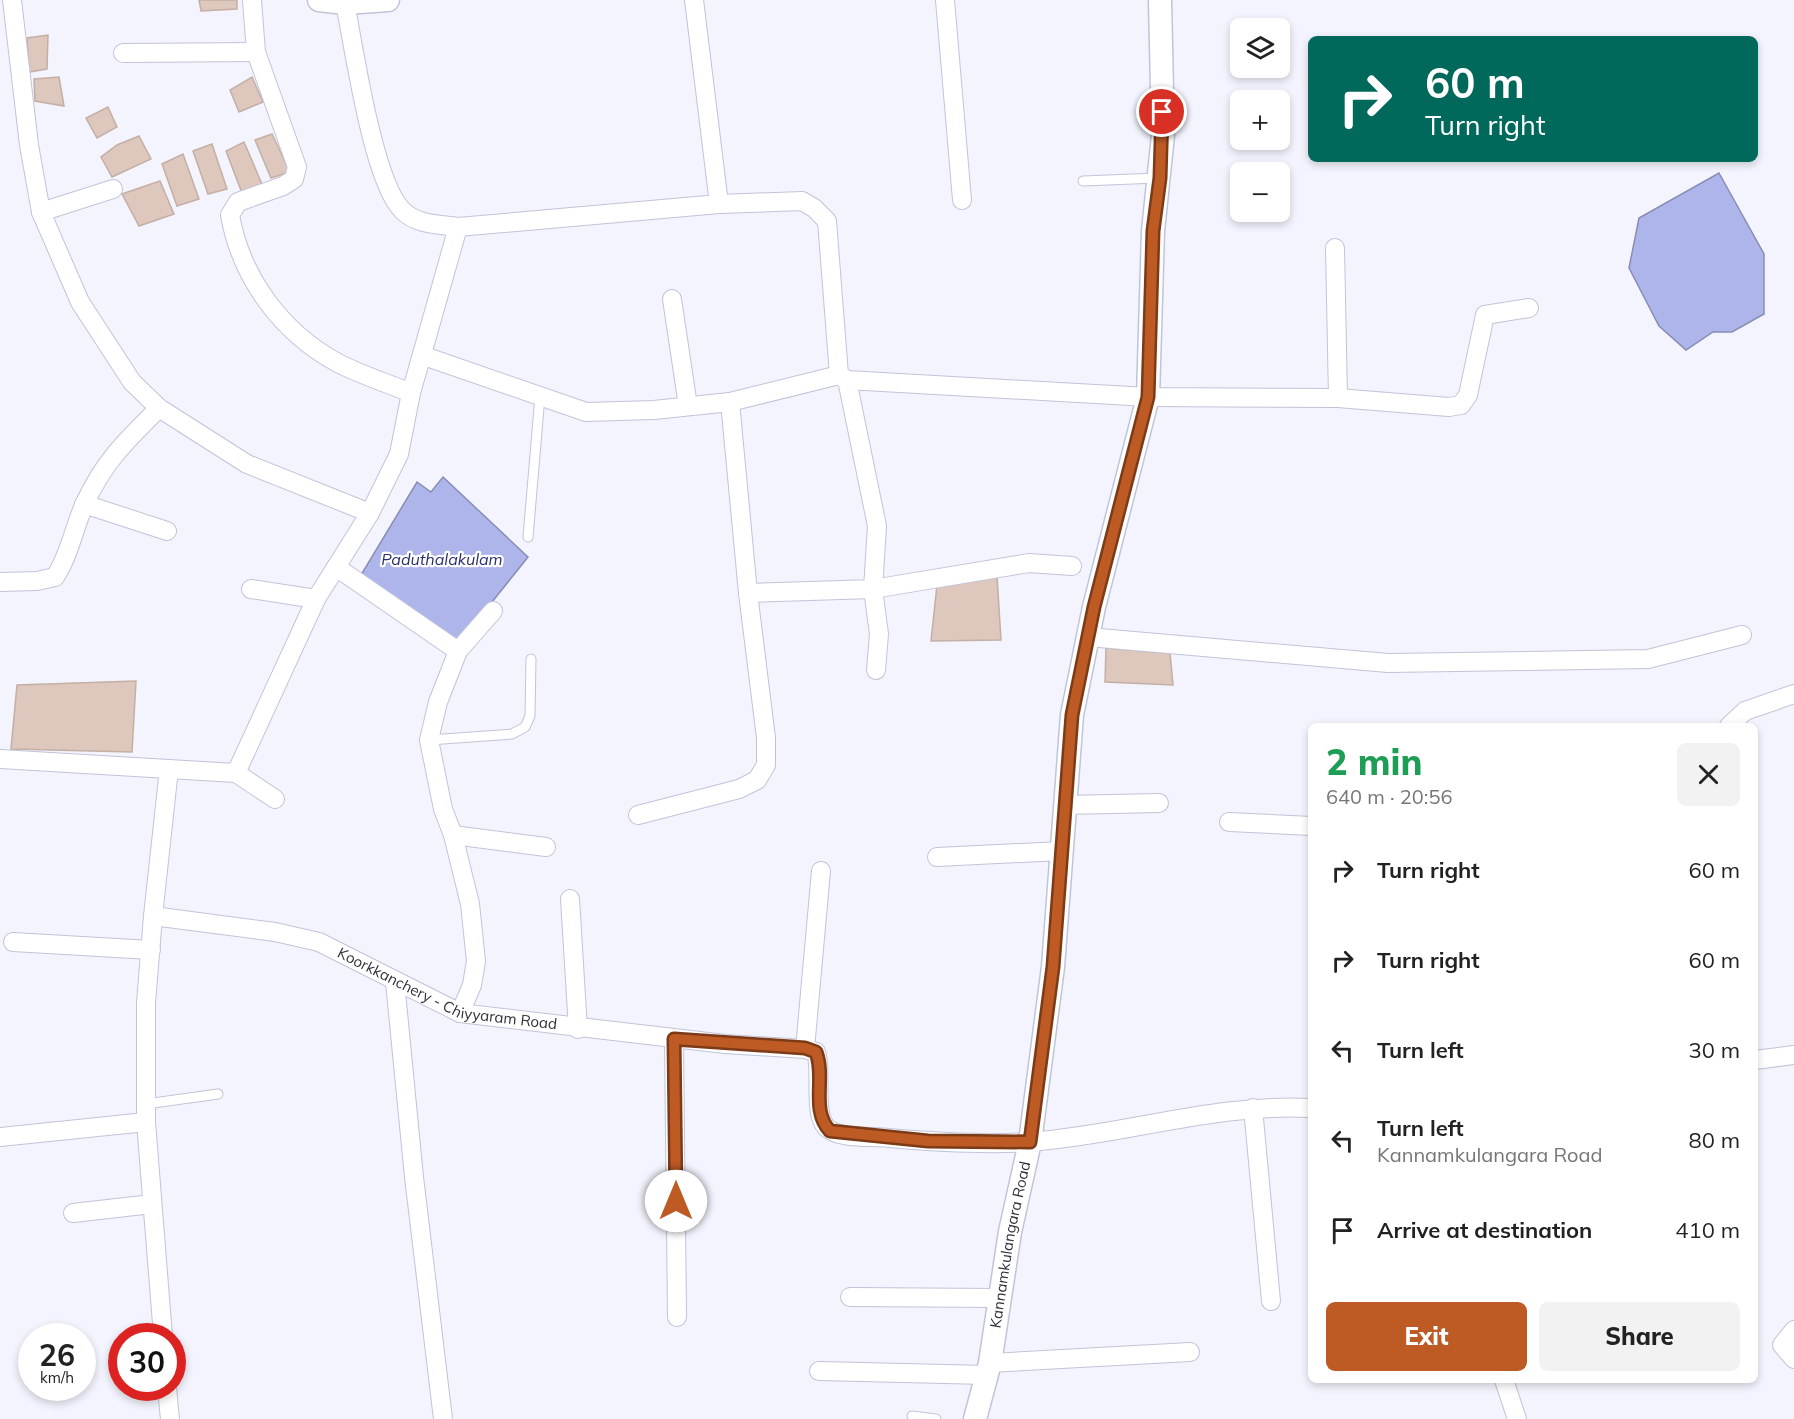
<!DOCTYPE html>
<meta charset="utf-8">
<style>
body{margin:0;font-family:Mulish,sans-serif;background:#f2f2f2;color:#222;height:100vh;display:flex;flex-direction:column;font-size:22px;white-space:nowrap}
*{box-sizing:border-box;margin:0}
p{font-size:20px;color:#767676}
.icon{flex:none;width:33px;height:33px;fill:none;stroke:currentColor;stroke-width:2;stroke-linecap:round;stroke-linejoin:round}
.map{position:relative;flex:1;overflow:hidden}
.details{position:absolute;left:1308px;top:723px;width:450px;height:660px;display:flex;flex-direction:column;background:#fff;border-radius:9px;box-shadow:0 3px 9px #0003}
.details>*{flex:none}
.top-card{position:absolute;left:1308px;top:36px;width:450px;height:126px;border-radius:9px;box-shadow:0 3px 9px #0003;background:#00695c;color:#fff;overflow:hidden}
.buttons{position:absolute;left:1230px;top:18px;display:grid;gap:12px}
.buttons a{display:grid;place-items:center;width:60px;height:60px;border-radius:9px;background:#fff;box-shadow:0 3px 9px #0003;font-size:30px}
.speed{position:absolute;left:18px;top:1323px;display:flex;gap:12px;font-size:30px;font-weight:700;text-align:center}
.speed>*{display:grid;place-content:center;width:78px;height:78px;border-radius:50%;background:#fff;box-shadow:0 3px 9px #0003;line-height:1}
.speed small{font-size:15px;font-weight:400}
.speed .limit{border:9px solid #d22;background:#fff;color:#111}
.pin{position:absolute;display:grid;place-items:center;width:51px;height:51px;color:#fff;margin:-26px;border:3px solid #fff;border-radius:50%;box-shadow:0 2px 6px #0007}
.me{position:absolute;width:66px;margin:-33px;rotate:0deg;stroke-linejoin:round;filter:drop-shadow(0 0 4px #0008)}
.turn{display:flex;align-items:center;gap:21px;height:126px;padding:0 18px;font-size:27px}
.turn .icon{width:78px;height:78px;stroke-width:2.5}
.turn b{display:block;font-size:42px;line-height:51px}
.round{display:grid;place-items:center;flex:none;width:63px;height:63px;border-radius:9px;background:#f2f2f2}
.overview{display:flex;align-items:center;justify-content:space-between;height:102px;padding:0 18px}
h1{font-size:36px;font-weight:800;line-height:45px;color:#1e9e55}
.button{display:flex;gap:12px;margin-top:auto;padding:12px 18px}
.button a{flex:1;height:69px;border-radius:9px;background:#be5a24;color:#fff;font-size:24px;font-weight:800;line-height:69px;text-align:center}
.button a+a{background:#f2f2f2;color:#222}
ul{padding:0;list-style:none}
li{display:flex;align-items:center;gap:18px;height:90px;padding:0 18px}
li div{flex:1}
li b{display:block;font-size:22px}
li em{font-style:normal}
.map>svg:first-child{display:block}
</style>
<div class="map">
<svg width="1794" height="1419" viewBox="0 0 1794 1419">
<rect width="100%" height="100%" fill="#f3f4fd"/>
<g fill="#adb5ea" stroke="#878db5" stroke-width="1.5">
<path d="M1719 173 1764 254V314L1732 332H1713L1686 350 1659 326 1629 268 1639 218Z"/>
<path d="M443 477 528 557 460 642 361 575 417 482 431 492Z"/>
</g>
<g fill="#dec7bd" stroke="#c4afa5" stroke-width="1.5">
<path d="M199 0H237V9L201 11Z"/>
<path d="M48 35 47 69 29 72 27 38Z"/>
<path d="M59 77 64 106 35 101 34 79Z"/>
<path d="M252 77 263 102 239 112 230 90Z"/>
<path d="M108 107 117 127 97 138 86 118Z"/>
<path d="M272 134 290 172 271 178 255 140Z"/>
<path d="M139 136 151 159 112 177 101 157 117 145Z"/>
<path d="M244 142 262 184 242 193 226 151Z"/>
<path d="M212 144 227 189 208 194 193 151Z"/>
<path d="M183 154 199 199 177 206 162 164Z"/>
<path d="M160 181 174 214 139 226 122 194Z"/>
<path d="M997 576 1001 640 931 641 937 585Z"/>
<path d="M1106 648 1170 653 1173 685 1105 682Z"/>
<path d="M136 681 132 752 11 749 17 685Z"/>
</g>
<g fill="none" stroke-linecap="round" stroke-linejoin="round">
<g stroke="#c1c4d9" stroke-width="11">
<g id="service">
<path d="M1083 181 1158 178"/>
<path d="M528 537 540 396"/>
<path d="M429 740 512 734 525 727 530 716 531 659"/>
<path d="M146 1104 218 1094"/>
<path d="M912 1416 936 1419"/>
</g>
</g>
<g stroke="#c1c4d9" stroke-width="20">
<g id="minor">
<path d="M12 0 29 145 41 212 80 302 132 382 159 408 247 464 370 513 399 454 411 393 458 227C439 224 416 225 402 210 373 181 354 48 345 3"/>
<path d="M252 0 256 52 297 167 294 179 283 186 238 202 230 215C241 278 282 333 338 363 361 375 387 383 411 393"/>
<path d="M694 0 719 204"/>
<path d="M945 0 962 200"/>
<path d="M123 53 256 52"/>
<path d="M41 212 113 189"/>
<path d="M458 227 719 204 802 201 814 208 827 221 839 375 847 380 1148 397 1338 398 1449 407 1461 405 1468 395 1485 315 1529 308"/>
<path d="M1335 248 1338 398"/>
<path d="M672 299 688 406"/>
<path d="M424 356 586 412 654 410 730 402"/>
<path d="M84 504 167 531"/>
<path d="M336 567 458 651"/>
<path d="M0 582 37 581 55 577C70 554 74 527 85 503 105 460 126 441 159 408"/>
<path d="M251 589 316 599"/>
<path d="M748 593 873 589 877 526 847 380"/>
<path d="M1088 637 1388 663 1648 659 1742 635"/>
<path d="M876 670 879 634 873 589 1029 563 1072 566"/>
<path d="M1729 726 1745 711 1794 694"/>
<path d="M0 759 236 773 316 599 370 513"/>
<path d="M236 773 275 799"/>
<path d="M1064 805 1159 803"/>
<path d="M638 815 739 789 757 780 766 765V738L748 593 730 402 839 375"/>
<path d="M1229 822 1311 826"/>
<path d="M453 835 546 847"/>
<path d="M937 857 1062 851"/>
<path d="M570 899 578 1029"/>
<path d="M153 916 169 769"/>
<path d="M13 942 151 950"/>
<path d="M395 982 414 1177 443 1419"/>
<path d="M460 1013 472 985 476 961 470 904 453 835 443 809 429 740 438 702 458 651 493 611"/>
<path d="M674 1039 677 1317"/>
<path d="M805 1049 821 871"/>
<path d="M1755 1060 1794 1055"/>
<path d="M1253 1108 1271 1301"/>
<path d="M146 1122 163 1336"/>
<path id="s1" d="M0 1137 146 1122V1003L153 916 275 932 319 942 460 1013 725 1044 805 1049 816 1052C823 1072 811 1120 830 1130 844 1139 872 1136 889 1138 935 1142 984 1145 1030 1142 1124 1135 1216 1103 1311 1108"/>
<path d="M73 1213 152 1204"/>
<path d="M850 1297 998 1298"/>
<path d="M1794 1330 1782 1345 1794 1359"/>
<path d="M990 1363 1190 1352"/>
<path d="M819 1371 987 1375"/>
<path d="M1504 1380 1517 1419"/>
<path d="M167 1388 170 1419"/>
</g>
</g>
<g stroke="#c1c4d9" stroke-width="25">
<g id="tertiary">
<path d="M319 0 345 3 388 0"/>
<path id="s2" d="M975 1419 990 1363 1010 1232 1030 1142 1053 967 1072 715 1094 607 1148 397 1153 231 1163 135 1160 0"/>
</g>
</g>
<use href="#service" stroke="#fff" stroke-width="9"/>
<use href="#minor" stroke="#fff" stroke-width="18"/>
<use href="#tertiary" stroke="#fff" stroke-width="22"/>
</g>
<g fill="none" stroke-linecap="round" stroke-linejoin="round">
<g stroke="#7c3a17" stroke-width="15">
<path id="route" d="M676 1201 674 1039 805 1048 816 1052C826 1078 810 1110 830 1131L928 1141 1030 1142 1053 967 1072 715 1094 607 1148 397 1153 231 1160 178 1162 112"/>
</g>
<use href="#route" stroke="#be5a24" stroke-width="10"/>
</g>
<g text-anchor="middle" stroke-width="4.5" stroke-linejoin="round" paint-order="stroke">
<g font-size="15" fill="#2f3038" stroke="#fff">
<text dy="5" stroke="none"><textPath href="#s1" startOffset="660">Koorkkanchery - Chiyyaram Road</textPath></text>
<text dy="5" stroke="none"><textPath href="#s2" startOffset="178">Kannamkulangara Road</textPath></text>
</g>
<g font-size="16" font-style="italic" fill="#2b2e6c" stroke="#fff">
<text x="442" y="565">Paduthalakulam</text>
</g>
</g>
</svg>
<div class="buttons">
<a><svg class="icon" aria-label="layers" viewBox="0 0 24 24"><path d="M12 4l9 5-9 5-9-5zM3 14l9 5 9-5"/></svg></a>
<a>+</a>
<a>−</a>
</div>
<div class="speed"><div>26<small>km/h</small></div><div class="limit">30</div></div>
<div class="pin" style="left:1162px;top:112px;background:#d93025"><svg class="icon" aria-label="arrive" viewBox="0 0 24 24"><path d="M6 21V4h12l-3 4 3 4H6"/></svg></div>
<svg class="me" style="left:676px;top:1201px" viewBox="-20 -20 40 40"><circle r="19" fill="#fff"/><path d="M0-13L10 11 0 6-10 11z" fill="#be5a24"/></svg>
<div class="top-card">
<div class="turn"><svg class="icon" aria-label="right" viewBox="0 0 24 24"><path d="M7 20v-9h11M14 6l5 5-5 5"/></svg><div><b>60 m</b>Turn right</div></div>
</div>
<section class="details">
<div class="overview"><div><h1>2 min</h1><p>640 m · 20:56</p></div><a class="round"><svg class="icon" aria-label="close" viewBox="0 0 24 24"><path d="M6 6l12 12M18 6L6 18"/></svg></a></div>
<ul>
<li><svg class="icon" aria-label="right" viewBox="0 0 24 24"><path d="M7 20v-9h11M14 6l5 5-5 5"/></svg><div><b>Turn right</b></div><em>60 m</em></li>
<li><svg class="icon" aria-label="right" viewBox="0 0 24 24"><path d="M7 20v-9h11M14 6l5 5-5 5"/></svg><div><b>Turn right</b></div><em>60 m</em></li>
<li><svg class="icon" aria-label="left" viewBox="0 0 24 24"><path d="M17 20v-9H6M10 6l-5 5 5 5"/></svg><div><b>Turn left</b></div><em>30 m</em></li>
<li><svg class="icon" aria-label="left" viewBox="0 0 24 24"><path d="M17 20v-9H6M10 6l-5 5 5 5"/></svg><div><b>Turn left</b><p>Kannamkulangara Road</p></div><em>80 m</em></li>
<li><svg class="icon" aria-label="arrive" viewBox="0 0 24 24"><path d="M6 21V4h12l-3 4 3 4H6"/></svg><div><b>Arrive at destination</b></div><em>410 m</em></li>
</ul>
<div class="button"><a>Exit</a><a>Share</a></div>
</section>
</div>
